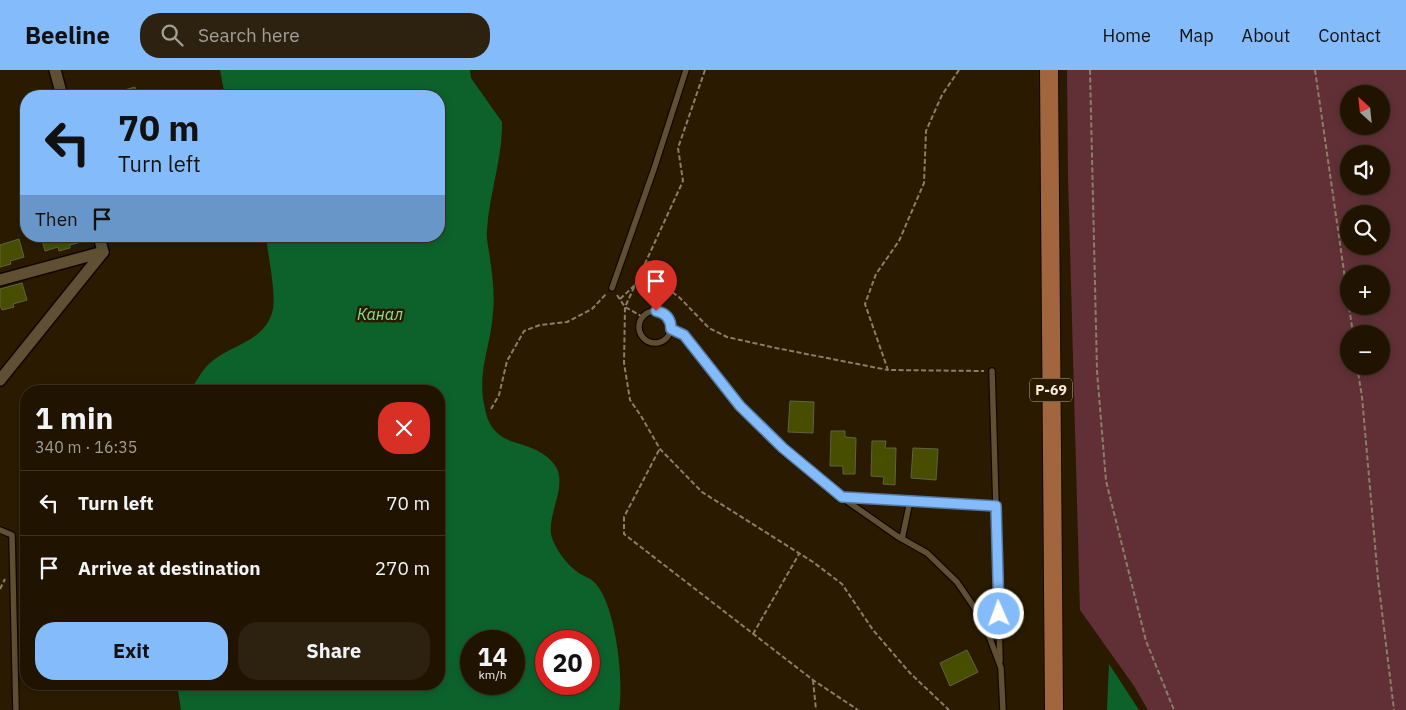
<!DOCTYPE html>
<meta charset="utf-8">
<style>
body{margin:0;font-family:"IBM Plex Sans",sans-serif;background:#2d210f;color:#f1f3f6;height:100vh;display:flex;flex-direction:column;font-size:19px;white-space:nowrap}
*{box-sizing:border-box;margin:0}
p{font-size:16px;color:#a29e99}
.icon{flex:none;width:28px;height:28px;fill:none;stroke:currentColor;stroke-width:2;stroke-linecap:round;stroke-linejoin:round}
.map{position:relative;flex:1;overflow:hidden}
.details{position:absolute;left:20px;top:315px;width:425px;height:305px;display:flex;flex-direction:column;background:#201400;border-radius:20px;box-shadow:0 2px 8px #0003,0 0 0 1px #3d3322}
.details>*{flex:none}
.hud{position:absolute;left:20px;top:20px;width:425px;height:152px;border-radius:20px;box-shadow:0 2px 8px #0003,0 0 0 1px #3d3322;background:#84bcfb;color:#111;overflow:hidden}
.needle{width:32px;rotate:333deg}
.buttons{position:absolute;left:1340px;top:15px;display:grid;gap:10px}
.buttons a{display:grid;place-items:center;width:50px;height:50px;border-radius:50%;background:#201400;box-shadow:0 2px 8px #0003,0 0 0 1px #3d3322;font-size:25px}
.speed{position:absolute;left:460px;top:560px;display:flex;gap:10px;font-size:25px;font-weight:700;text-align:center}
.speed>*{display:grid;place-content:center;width:65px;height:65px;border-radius:50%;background:#201400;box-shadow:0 2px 8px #0003,0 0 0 1px #3d3322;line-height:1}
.speed small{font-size:12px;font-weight:400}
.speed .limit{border:8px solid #d22;background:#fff;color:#111}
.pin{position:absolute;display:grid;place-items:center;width:42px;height:42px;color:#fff;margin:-51px -21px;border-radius:50% 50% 50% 0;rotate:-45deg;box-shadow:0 0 5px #0007}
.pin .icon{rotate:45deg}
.me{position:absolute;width:55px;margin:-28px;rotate:358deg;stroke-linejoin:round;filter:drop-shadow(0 0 4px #0008)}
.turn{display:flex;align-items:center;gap:18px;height:105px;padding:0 15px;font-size:22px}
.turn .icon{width:65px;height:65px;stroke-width:2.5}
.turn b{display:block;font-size:35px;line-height:42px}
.then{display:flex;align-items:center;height:48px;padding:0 15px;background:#0003;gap:10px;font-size:19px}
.round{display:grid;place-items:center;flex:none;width:52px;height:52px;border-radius:20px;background:#2d210f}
.headline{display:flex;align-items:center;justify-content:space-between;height:85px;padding:0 15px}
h1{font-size:30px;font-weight:700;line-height:38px}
.button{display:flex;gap:10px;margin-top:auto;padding:10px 15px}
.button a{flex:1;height:58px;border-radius:20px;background:#84bcfb;color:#111;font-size:20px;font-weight:700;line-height:58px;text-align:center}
.button a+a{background:#2d210f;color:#f1f3f6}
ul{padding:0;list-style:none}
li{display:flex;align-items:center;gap:15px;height:65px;padding:0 15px;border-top:1px solid #3d3322}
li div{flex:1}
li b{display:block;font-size:19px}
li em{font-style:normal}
header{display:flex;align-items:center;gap:30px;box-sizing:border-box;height:70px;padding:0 25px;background:#84bcfb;color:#111}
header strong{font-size:24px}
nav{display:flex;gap:28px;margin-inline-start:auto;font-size:18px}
.search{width:350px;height:45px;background:#2d210f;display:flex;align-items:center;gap:12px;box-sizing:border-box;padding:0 18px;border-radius:20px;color:#a29e99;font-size:19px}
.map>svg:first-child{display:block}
</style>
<header>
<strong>Beeline</strong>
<div class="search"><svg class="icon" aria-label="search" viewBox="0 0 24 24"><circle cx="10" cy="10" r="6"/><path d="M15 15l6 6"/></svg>Search here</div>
<nav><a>Home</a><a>Map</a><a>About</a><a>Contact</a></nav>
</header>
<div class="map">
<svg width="1406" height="640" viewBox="0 0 1406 640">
<rect width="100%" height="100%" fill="#2a1b00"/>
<path fill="#603036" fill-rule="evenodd" d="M1067 0H1406V640H1148L1134 616 1080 540 1068 106ZM1349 24H1381V56H1349ZM1349 84H1381V116H1349ZM1349 144H1381V176H1349ZM1349 204H1381V236H1349ZM1349 264H1381V296H1349Z"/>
<g fill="#0d622c" fill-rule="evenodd">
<path d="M220 0H470L471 8 502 52V59C501 93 489 126 487 160 486 168 488 174 489 182 492 202 495 223 493 242 491 278 476 302 485 339 494 383 530 365 554 394 570 414 545 446 552 468 556 480 566 493 576 501 582 506 590 507 595 513 616 535 624 611 619 640H181L177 614H439V321H190C196 312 202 300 210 293 231 274 266 272 273 239 276 222 268 186 266 166H439V26H225ZM471 571H514V614H471ZM546 571H589V614H546Z"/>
<path d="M1109 594 1139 640H1107Z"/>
</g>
<g fill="#474e00" stroke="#5e6344">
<path d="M135 17 137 26H110V24Z"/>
<path d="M41 166H92V169L70 175V178L59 181 58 177 45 181Z"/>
<path d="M19 169 24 187 10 191 11 194 0 197V175Z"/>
<path d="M22 213 27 230 13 234 14 237 2 240 1 237H0V219Z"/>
<path d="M790 331 814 332 813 363 788 362Z"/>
<path d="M831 361H845V367L856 368 855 404H843V396H830Z"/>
<path d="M872 371H886L885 378H896L895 415 883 414 884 407 871 406Z"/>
<path d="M913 378 938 379 936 410 911 408Z"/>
<path d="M967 580 978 602 950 616 940 593Z"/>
</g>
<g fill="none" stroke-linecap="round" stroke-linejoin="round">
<g stroke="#120600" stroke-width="8">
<g id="service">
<path d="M612 218 654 99 686 0"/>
<circle cx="655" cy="257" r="16"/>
<path d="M671 259 684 265 741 336 783 378 847 431 897 466 927 483 957 512 983 550 1001 598 1003 640"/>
<path d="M992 301 996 436"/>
<path d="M843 427 996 436 1000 591"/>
<path d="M0 460 12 465 16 640"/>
<path d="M902 469 910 431"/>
</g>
</g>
<g stroke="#120600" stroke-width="14">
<g id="minor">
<path d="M55 0 62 26"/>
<path d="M0 210 103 182"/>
<path d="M0 310 103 182 99 166"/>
</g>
</g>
<g stroke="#120600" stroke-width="20">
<path id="primary" d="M1049 0 1054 640"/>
</g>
<g stroke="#8a7e68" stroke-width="2" stroke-dasharray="5 2.5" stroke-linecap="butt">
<path d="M705 0 678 78 683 111 625 237 624 293 630 330 641 346 660 379 702 422 813 492 842 514 873 560 910 603 949 640"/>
<path d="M959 0 942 25 926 61 924 113 899 171 876 204 865 234 888 300 984 301"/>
<path d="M1090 0 1097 301 1106 411 1146 571 1174 640"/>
<path d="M1315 0 1353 264"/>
<path d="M617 225 625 237 643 247"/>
<path d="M620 229 635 215 664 216 680 228 709 258 727 267 776 278 888 300"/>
<path d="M1357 296 1362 327 1378 509 1394 640"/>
<path d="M491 339 499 325 507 291 524 261 540 255 567 252 592 239 607 223"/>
<path d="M659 380 624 447V464L813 610 858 640"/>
<path d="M0 519 5 509"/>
<path d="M753 564 799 484"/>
<path d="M813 610 816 640"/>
</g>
<use href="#service" stroke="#5f5033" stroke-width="5.5"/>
<use href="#minor" stroke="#5f5033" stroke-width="11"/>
<use href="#primary" stroke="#a2663e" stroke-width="18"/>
</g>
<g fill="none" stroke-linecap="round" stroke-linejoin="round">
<g stroke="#567aa3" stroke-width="12">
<path id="route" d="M656 241C666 243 671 249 671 259L684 265 740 336 783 378 842 427 996 436 999 544"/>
</g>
<use href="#route" stroke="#84bcfb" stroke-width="9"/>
</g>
<g text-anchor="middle" stroke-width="5" stroke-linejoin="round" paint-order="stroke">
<rect fill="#2a1b00" stroke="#b9ae9a" stroke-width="1" x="1030" y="308.5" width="42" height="23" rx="4"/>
<g font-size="14" font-weight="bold" fill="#f6eddc">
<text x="1051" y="325">Р-69</text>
</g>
<g font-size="16" font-style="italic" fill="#82e799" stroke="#2a1b00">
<text x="380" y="250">Канал</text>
</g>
</g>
</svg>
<div class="buttons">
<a><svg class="needle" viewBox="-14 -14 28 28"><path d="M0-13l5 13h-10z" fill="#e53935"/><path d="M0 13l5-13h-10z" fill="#a29e99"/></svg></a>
<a><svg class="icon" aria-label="sound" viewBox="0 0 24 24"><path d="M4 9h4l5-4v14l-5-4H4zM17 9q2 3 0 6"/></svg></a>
<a><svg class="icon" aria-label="search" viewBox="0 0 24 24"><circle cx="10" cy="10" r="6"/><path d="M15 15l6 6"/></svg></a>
<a>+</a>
<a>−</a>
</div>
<div class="speed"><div>14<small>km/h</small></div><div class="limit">20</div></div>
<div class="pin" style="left:656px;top:241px;background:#d93025"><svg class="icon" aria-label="arrive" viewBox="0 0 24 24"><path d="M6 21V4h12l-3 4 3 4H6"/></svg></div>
<svg class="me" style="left:999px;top:544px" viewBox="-20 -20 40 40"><circle r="17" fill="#84bcfb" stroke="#fff" stroke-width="3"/><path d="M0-11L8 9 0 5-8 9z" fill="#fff"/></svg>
<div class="hud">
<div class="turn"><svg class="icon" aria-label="left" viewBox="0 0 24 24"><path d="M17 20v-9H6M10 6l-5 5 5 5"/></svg><div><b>70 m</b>Turn left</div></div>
<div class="then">Then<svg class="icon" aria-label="arrive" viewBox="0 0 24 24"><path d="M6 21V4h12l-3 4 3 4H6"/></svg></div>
</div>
<section class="details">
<div class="headline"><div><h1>1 min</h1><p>340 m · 16:35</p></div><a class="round" style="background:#d93025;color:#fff"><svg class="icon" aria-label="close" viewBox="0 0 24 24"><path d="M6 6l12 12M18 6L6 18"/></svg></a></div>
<ul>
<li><svg class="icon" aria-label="left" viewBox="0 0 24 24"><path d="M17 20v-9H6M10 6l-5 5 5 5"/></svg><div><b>Turn left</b></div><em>70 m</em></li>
<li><svg class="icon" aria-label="arrive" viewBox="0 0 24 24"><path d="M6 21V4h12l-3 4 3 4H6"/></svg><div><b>Arrive at destination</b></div><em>270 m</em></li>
</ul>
<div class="button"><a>Exit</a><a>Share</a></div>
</section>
</div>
